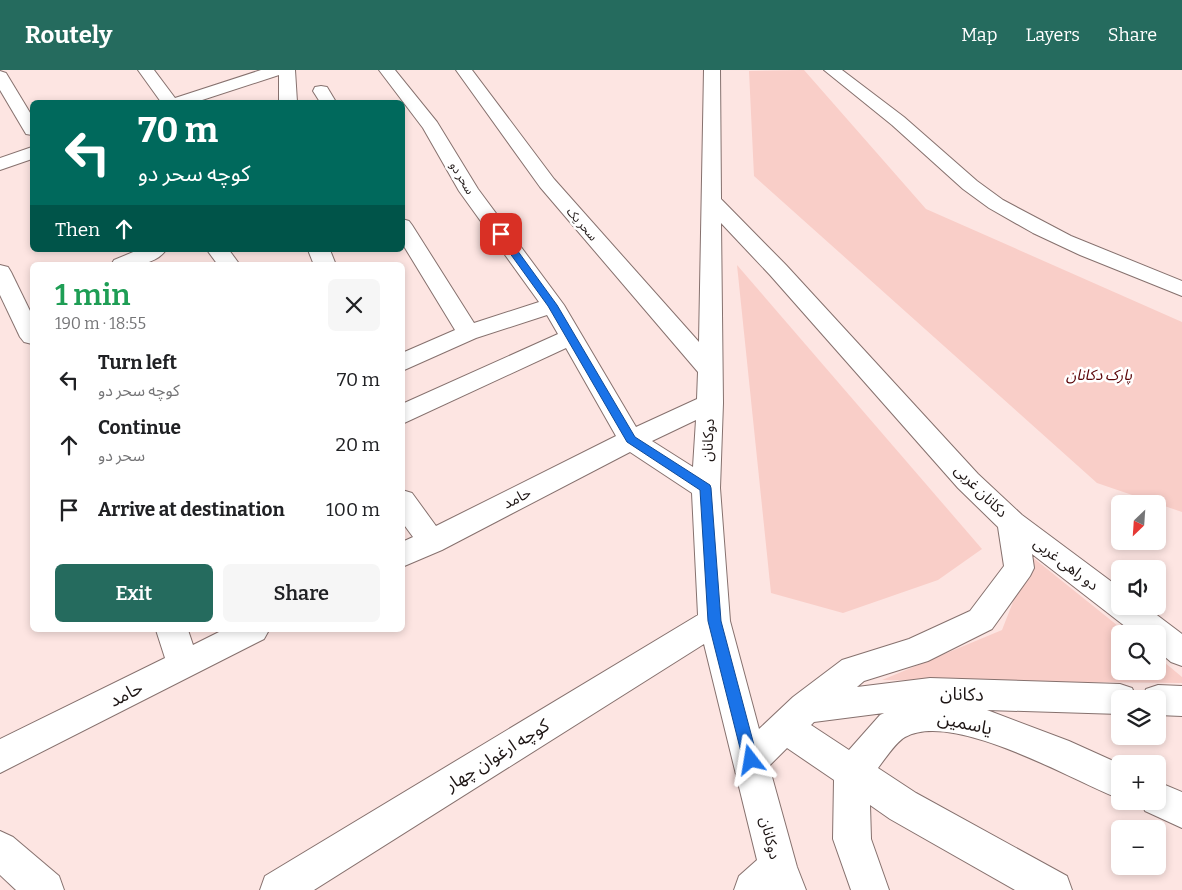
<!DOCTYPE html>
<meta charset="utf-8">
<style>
body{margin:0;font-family:Bitter,"Noto Sans Arabic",serif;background:#f6f6f6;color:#202124;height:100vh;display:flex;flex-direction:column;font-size:19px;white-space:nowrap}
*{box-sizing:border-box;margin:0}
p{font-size:16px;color:#757577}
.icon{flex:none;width:28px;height:28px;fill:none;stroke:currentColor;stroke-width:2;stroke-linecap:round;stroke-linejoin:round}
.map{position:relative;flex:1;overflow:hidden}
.panel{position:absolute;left:30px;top:192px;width:375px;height:370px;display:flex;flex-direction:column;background:#fff;border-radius:8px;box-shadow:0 2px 8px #0003}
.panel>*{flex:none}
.guide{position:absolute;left:30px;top:30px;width:375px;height:152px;border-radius:8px;box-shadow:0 2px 8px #0003;background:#00695c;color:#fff;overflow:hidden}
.needle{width:32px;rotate:205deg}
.buttons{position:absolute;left:1111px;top:425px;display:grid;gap:10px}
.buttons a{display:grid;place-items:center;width:55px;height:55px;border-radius:8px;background:#fff;box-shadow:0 2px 8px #0003;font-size:25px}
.pin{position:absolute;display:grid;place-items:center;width:42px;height:42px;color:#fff;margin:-21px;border-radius:10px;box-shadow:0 2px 8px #0006}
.me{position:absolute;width:55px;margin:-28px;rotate:346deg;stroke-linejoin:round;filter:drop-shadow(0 0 4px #0008)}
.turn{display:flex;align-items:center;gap:18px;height:105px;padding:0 25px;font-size:22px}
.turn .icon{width:65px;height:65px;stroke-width:2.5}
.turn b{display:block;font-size:35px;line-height:42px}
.then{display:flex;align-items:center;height:48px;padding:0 25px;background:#0003;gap:10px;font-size:19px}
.round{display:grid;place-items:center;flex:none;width:52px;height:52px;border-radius:8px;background:#f6f6f6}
.headline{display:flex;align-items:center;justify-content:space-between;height:85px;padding:0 25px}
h1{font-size:30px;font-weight:600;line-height:38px;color:#1e9e55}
.button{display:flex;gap:10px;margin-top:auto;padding:10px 25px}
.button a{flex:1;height:58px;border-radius:8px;background:#256b5e;color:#fff;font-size:20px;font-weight:600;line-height:58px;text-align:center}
.button a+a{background:#f6f6f6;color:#202124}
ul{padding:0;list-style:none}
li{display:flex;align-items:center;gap:15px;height:65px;padding:0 25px}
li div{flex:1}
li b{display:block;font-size:19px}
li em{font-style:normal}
header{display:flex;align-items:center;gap:30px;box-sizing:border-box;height:70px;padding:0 25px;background:#256b5e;color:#fff}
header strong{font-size:24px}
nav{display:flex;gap:28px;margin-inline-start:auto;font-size:18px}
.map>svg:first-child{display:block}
</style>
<header>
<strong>Routely</strong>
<nav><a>Map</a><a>Layers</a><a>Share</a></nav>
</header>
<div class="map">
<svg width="1182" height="820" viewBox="0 0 1182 820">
<rect width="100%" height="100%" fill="#fde5e2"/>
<g fill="#f9cec8">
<path d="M804 0 926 139 1182 252V442L1097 413 754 106 749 1Z"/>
<path d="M737 195 982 479 938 510 843 543 771 523Z"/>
<path d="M1031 486 1128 564H1120V601H1158V587L1182 607V613L882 610 1002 560Z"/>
</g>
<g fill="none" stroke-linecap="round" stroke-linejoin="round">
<g stroke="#86716e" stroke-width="2">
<g id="minor">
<path d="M138 0H154L175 28 261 0H295L297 32H279V5L196 32H161Z"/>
<path d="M379 0H395L437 52 478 119 564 235 636 357 697 329 698 302 540 117 456 0H472L554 109 699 272 704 0H720L721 129 786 195 978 404 1022 445 1120 518V536H1145L1182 564V596L1171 592 1158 581V564H1135L1032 484 1034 498 1030 506 992 559 928 591 864 611 857 617 930 608 1120 614 1132 618 1137 629H1120V644L987 640 1069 671 1120 694V729C1071 710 954 640 905 667 896 672 884 690 878 698L916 723 1067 806 1072 820H1015L890 749 870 735 871 769 889 820H851L833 769 834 710 787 678 769 696 797 797 806 820H734L739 806 757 790 704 574 314 820H260L265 806 698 545 692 423 630 382 442 480 402 497V472L413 467 402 452V420L412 423 436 456 616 366 566 278 402 354V334L558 264 547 245 476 268 402 301V283L455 260 402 173V149L409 151 412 155 474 253 539 232 459 121 423 58ZM721 153 770 205 958 418 998 457 1004 496 970 541 909 569 842 590 793 627 759 659 730 551 720 418 723 333ZM696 350 693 397 652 371ZM884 643 880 645 849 680 811 655 814 652Z"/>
<path d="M824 0H842L904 47 977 111 1003 130 1071 166 1182 211V226L1080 185 1033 163 989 138 963 119 892 55Z"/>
<path d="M0 1 6 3 32 46V65L26 64 0 20Z"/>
<path d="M321 16 327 17 336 32H320L313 21 315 17Z"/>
<path d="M32 77V89L0 100V88Z"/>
<path d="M138 180H166C154 197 129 195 111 195L114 190Z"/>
<path d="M207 180H229L240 195H218Z"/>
<path d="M308 180H330L336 195H314Z"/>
<path d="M0 195 8 197 11 202 32 245V274L24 272 20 267 0 225Z"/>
<path d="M156 560H188L193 575 223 560H269L264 569 0 703V669L165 588Z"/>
<path d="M1158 615 1182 616V646L1158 645V629H1142L1146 619Z"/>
<path d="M1158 712 1182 722V758L1145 741 1141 731H1158Z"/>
<path d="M0 761 13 767 59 806 64 820H16L0 805Z"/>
</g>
</g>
<use href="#minor" fill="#fff" fill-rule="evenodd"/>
</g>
<path fill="#1a73e8" stroke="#114b97" d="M501 161 504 162 557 235 635 367 710 415 711 418 721 551 758 690 756 695 751 697 745 695 743 690 708 551 700 420 627 372 548 236 496 164Z"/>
<g text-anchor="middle" stroke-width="5" stroke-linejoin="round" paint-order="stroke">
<g font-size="12" fill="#1d1514" stroke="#fff">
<text transform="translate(462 108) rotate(59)" y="4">سحر دو</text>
<text transform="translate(582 154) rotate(49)" y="4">سحر یک</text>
</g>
<g font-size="15" font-style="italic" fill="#580104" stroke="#fff">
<text x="1099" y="310">پارک دکانان</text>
</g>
<g font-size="15" fill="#1d1514" stroke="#fff">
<text transform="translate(708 370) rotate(-87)" y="5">دوکانان</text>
<text transform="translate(981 421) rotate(45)" y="5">دکانان غربی</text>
<text transform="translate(517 428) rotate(-27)" y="5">حامد</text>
<text transform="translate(1066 494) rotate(37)" y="5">دو راهی غربی</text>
<text transform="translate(770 768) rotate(76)" y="5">دوکانان</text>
</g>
<g font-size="18" fill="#1d1514" stroke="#fff">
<text transform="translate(126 624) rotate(-27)" y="6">حامد</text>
<text transform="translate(962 624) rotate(2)" y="6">دکانان</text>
<text transform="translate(965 653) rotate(12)" y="6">یاسمین</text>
<text transform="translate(497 685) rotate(-32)" y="6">کوچه ارغوان چهار</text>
</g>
</g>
</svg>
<div class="buttons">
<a><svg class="needle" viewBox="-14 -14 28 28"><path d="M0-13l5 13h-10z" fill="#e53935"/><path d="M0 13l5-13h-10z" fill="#757577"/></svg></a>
<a><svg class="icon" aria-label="sound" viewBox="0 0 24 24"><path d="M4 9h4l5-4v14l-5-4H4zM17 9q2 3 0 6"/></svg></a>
<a><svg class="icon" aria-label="search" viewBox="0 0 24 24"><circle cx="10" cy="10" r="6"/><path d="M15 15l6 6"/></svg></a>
<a><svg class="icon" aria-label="layers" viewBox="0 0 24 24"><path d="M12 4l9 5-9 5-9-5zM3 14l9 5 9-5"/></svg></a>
<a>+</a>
<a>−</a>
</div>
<div class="pin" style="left:501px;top:164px;background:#d93025"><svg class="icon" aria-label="arrive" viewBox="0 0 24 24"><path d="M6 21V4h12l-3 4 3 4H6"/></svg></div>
<svg class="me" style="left:751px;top:690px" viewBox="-20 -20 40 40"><path d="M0-17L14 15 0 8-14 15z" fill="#1a73e8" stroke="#fff" stroke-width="4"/></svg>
<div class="guide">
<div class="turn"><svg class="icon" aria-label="left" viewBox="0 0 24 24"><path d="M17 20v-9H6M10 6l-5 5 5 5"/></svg><div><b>70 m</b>کوچه سحر دو</div></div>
<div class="then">Then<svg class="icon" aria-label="ahead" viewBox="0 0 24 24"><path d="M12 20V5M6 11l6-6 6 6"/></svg></div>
</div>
<section class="panel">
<div class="headline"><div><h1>1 min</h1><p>190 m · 18:55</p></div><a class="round"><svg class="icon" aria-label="close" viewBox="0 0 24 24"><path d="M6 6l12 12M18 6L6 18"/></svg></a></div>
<ul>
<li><svg class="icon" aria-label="left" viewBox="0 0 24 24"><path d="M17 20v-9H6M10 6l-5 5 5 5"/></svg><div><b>Turn left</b><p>کوچه سحر دو</p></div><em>70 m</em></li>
<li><svg class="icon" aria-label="ahead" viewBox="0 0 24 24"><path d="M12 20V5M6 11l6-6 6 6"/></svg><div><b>Continue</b><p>سحر دو</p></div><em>20 m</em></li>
<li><svg class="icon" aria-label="arrive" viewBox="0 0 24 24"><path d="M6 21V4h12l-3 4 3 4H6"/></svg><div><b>Arrive at destination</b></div><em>100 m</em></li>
</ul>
<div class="button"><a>Exit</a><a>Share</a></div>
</section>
</div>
